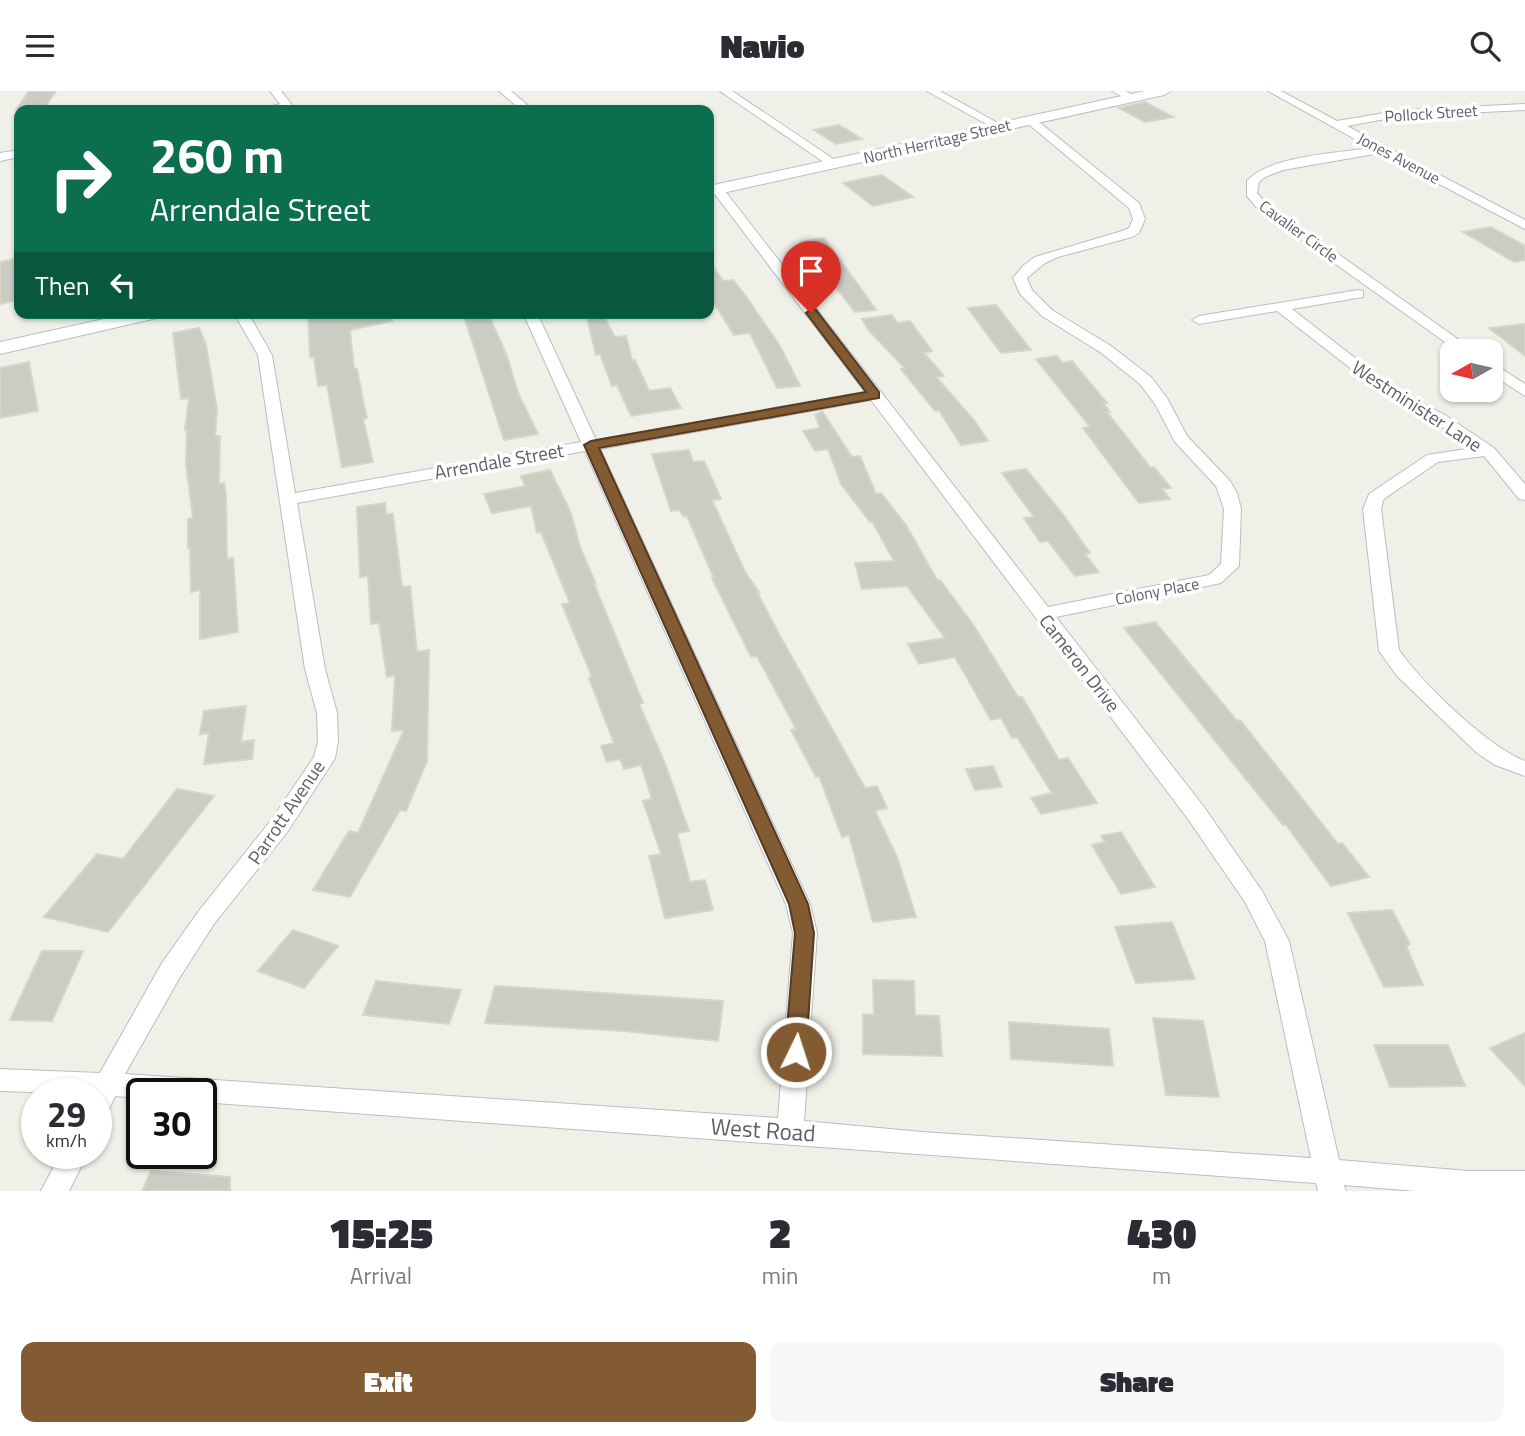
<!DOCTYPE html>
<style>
body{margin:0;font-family:"Titillium Web",sans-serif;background:#f7f7f7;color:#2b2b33;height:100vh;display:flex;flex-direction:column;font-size:26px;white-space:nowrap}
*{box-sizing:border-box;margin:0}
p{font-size:23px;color:#7c7c81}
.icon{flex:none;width:38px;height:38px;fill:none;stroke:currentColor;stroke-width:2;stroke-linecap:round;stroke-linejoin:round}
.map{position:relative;height:1100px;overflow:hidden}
.sheet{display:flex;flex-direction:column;background:#fff;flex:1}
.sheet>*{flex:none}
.top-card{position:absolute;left:14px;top:14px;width:700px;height:214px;border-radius:14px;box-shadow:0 2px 5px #0004;background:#0b6e4f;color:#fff;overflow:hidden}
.needle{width:46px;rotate:262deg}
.controls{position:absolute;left:1440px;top:248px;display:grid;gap:14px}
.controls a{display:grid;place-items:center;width:63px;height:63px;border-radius:14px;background:#fff;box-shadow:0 2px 5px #0004;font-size:35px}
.speed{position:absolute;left:21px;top:987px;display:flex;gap:14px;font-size:35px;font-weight:700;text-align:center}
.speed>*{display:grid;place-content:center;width:91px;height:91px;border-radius:50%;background:#fff;box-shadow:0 2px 5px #0004;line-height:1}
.speed small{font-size:18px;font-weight:400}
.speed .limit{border:4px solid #111;border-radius:10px;background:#fff;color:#111}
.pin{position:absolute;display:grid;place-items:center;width:60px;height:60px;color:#fff;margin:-72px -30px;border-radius:50% 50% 50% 0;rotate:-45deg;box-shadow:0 0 7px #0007}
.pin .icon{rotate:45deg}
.me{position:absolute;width:77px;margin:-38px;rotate:4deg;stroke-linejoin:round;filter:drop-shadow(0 0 5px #0008)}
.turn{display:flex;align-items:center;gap:24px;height:147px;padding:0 21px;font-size:32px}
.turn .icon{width:91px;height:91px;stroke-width:2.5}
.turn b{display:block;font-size:49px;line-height:60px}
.then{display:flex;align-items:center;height:66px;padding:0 21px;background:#0003;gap:14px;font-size:26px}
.eta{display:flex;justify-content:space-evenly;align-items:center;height:119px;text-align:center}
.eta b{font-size:42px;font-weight:800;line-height:49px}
.button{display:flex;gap:14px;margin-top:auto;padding:14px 21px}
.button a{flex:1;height:80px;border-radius:14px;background:#825b33;color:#fff;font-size:28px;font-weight:800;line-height:80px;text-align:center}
.button a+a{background:#f7f7f7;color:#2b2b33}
header{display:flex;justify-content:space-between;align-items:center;height:91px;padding:0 21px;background:#fff;font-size:32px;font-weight:800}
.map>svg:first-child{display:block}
</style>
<header><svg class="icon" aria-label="menu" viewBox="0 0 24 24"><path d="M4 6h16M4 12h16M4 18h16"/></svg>Navio<svg class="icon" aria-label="search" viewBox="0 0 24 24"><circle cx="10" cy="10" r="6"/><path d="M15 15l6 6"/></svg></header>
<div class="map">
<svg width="1525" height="1100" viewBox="0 0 1525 1100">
<rect width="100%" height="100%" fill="#eff1e8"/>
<g fill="#cbccc4" stroke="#d4d6c6" stroke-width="2">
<path d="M29 0H56L43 19H16Z"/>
<path d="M1145 11 1173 26 1145 31 1119 17Z"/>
<path d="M839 34 862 48 836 53 814 39Z"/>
<path d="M882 84 913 106 873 115 843 92Z"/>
<path d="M1491 136 1525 155V169L1514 171 1463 141Z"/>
<path d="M824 147 864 202 876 219 855 221 801 151Z"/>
<path d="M19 167V209L0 213V171Z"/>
<path d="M709 169 723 190 733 189 745 204 780 255 800 295 777 297 750 242 734 244 709 204Z"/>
<path d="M996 214 1031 259 1001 262 968 217Z"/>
<path d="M308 222H391L392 230 350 239 354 278H357L364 314 367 327 363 328 373 371 342 376 327 294 318 295 314 266H310Z"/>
<path d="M463 222H488L507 265 518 302 538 343 504 349Z"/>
<path d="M586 222H602L615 246 626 245 632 269H635L649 300 670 297 681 317 631 325 617 294 612 295 600 263 596 264Z"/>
<path d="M892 224 897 232 910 230 932 260 924 262 944 285 936 286 973 328 988 350 961 354 939 319 935 320 901 278 905 277 869 240 862 228Z"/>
<path d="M1525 233V265L1489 237Z"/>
<path d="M199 237 206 254 217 319 215 345H220L219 393 224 392 226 404 227 468 233 467 238 541 200 548V499L191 501 190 457H188V428L193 427 186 373 187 339H185L189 307 181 308 173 242Z"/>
<path d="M1057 265 1062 272 1072 270 1107 312H1103L1110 321H1107L1150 376H1154L1171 397 1162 398 1170 408 1139 412 1083 337 1090 336 1036 268Z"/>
<path d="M29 271 38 320 0 327V277Z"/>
<path d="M822 320 852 366 860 365 876 403 881 402 906 434 937 489H940L974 535 1018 606H1022L1059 669 1068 667 1097 712 1041 723 1031 707 1052 702 1017 646 1012 647 1001 627 991 629 955 566 919 573 908 553 945 547 907 495 862 498 855 472 894 470 872 430 870 431 841 393 828 358 815 360 803 340 820 337 815 324Z"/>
<path d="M689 359 693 371 704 370 721 408 712 409 745 481 759 501H757L779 543 865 697 877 695 887 717 875 720 897 766 916 826 873 831 849 744 842 746 819 685 816 686 791 639 796 638 757 565 751 566 712 487H714L687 425H683L680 419 671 420 652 363Z"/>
<path d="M1026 378 1062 422 1090 462 1085 463 1099 481 1075 485 1048 450 1040 451 1024 427 1034 426 1002 382Z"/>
<path d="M550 379 571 422 580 456 596 493H594L643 612 639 613 664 670 689 740 677 742 690 791 705 789 713 819 665 827 649 765 661 763 643 710 652 708 641 674 624 678 620 668 607 671 601 655 614 652 589 587 592 586 562 513 570 512 541 441 537 442 531 415 492 422 484 403 525 395 521 385Z"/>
<path d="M385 412 386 423H393L402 496 410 495 417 561 429 559 427 670 406 720 400 719 350 806 313 799 349 740 358 742 404 639 392 640 395 584 387 586 379 532 371 533 368 485 360 486 357 416Z"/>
<path d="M1155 531 1237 630 1240 629 1338 753 1342 752 1369 786 1331 795 1286 734H1283L1124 537Z"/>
<path d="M246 615 241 651 254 649 252 668 204 673 209 642 200 643 204 620Z"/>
<path d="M993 675 1002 696 975 699 966 678Z"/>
<path d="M177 698 214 705 108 841 44 826 97 763 123 768Z"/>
<path d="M1121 741 1155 796 1121 803 1092 754 1105 751 1101 745Z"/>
<path d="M1392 819 1410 853 1406 855 1423 894 1384 896 1348 822Z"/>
<path d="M1172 831 1195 888 1136 892 1115 836Z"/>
<path d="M293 839 338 855 304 897 258 880Z"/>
<path d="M42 860H83L52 930 10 929Z"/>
<path d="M873 889 914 890 915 924 939 925 942 965 863 963V923L874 924Z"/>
<path d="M376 890 461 899 449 933 363 924Z"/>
<path d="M495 895 723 910 718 950 624 940 485 932Z"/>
<path d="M1153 927 1203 930 1219 1006 1166 1004Z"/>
<path d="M1009 931 1109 938 1113 975 1011 968Z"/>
<path d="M1525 942V995L1490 957Z"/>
<path d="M1374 954H1448L1465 995 1390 996Z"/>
<path d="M151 1080 230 1086V1100H142Z"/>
</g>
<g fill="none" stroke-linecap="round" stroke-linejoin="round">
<g stroke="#bcbcc3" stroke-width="2">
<g id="minor">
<path d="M270 0H281L296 19H259L280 13Z"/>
<path d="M499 0H511L533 19H521Z"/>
<path d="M720 0H732L841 73 831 76Z"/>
<path d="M927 0H940L1005 36 995 38Z"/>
<path d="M1112 0H1126L1137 7 1128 9Z"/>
<path d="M1268 0H1281L1337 30 1402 19 1525 13V19L1402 25 1347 35 1525 129V138L1380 62 1283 79 1265 86 1259 91 1257 102 1265 111 1476 261H1459L1257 117 1247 105V90C1268 65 1338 62 1371 57Z"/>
<path d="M1026 27H1034L1139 112 1145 128 1139 142 1132 146 1058 166 1045 172 1027 187 1032 199 1052 219 1111 255 1151 286 1167 307 1187 345 1230 390 1237 402 1241 418 1239 475 1221 492 1056 526 1204 716 1262 800 1289 850 1339 1069 1468 1080H1525V1100H1416L1344 1094 1346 1100H1318L1316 1092 201 1011V1003H142V1007L115 1005 105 1027 96 1030V1003L0 1000V978L100 982 162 872 198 821 272 728 314 666 318 650 317 622 305 578 258 264 234 222H248L272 264 295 402 581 351 523 222H537L596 349 865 301 711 98 721 95 1048 516 1209 484 1221 473 1224 418 1216 395 1175 351 1155 313 1140 293 1100 261 1042 225 1020 203 1013 187 1024 174 1035 166 1122 140 1129 137 1133 128 1129 117 1026 31ZM871 309 1188 728 1245 811 1265 850 1311 1067 922 1041 804 1030 817 842 810 813 600 358ZM585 360 786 813 793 842 778 1027 125 983 180 886 214 833 288 740 335 667 338 650 337 622 325 578 297 412Z"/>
<path d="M19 59V66L0 70V62Z"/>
<path d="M1358 199 1363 200V206L1292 218 1396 299 1445 324 1494 357 1525 393V409L1519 408 1484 365 1438 371 1388 405 1383 409 1381 418 1399 559C1423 593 1487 655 1525 670V685L1495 674 1477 662 1397 585 1379 560 1363 418 1369 403 1427 364 1473 357 1433 330 1386 305 1277 220 1199 233 1192 229 1199 225Z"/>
<path d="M1491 271 1525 293V305L1491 283Z"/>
<path d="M61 1062H88L69 1100H41Z"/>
</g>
</g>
<g stroke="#bcbcc3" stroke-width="2">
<g id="tertiary">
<path d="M1145 0H1171L1164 4 709 105V95Z"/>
<path d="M131 222H166L157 227 0 263V251Z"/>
</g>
</g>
<use href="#minor" fill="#fff" fill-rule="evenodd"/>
<use href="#tertiary" fill="#fff" fill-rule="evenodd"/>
</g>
<path fill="#825b33" stroke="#543b21" stroke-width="2" d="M811 218 816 219 879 301V307L599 357 808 813 814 842 806 961 803 968 796 970 788 968 785 961 795 842 789 813 584 354 591 350 866 301 806 222Z"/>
<g text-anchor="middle" stroke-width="7" stroke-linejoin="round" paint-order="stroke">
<g font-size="16" fill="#5f5f68" stroke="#fff">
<text transform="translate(1431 22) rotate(-4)" y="6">Pollock Street</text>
<text transform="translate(937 50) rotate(-13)" y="6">North Herritage Street</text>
<text transform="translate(1399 67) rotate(28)" y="6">Jones Avenue</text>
<text transform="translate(1299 140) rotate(36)" y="6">Cavalier Circle</text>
<text transform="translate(1157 500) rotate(-11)" y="6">Colony Place</text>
</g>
<g font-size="19" fill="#5f5f68" stroke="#fff">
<text transform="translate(1417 315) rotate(33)" y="7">Westminister Lane</text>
<text transform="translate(499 370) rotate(-10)" y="7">Arrendale Street</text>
<text transform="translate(1080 572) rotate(52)" y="7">Cameron Drive</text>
<text transform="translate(286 721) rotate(-56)" y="7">Parrott Avenue</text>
</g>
<g font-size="23" fill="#5f5f68" stroke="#fff">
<text transform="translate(763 1039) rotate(4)" y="8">West Road</text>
</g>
</g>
</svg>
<div class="controls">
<a><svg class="needle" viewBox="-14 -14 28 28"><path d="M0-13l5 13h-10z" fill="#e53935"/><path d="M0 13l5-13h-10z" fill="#7c7c81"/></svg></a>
</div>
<div class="speed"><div>29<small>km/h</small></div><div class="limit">30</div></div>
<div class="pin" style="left:811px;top:222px;background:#d93025"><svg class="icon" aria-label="arrive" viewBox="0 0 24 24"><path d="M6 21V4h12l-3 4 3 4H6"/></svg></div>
<svg class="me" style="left:796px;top:961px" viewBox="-20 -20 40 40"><circle r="17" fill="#825b33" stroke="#fff" stroke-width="3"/><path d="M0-11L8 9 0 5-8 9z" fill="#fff"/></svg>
<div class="top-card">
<div class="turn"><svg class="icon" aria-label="right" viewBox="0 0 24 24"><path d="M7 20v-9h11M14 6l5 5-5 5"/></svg><div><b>260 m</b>Arrendale Street</div></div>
<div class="then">Then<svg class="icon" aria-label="left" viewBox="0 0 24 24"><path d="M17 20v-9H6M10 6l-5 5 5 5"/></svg></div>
</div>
</div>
<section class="sheet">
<div class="eta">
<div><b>15:25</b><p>Arrival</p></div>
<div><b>2</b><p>min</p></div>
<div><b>430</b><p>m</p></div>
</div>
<div class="button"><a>Exit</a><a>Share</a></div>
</section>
